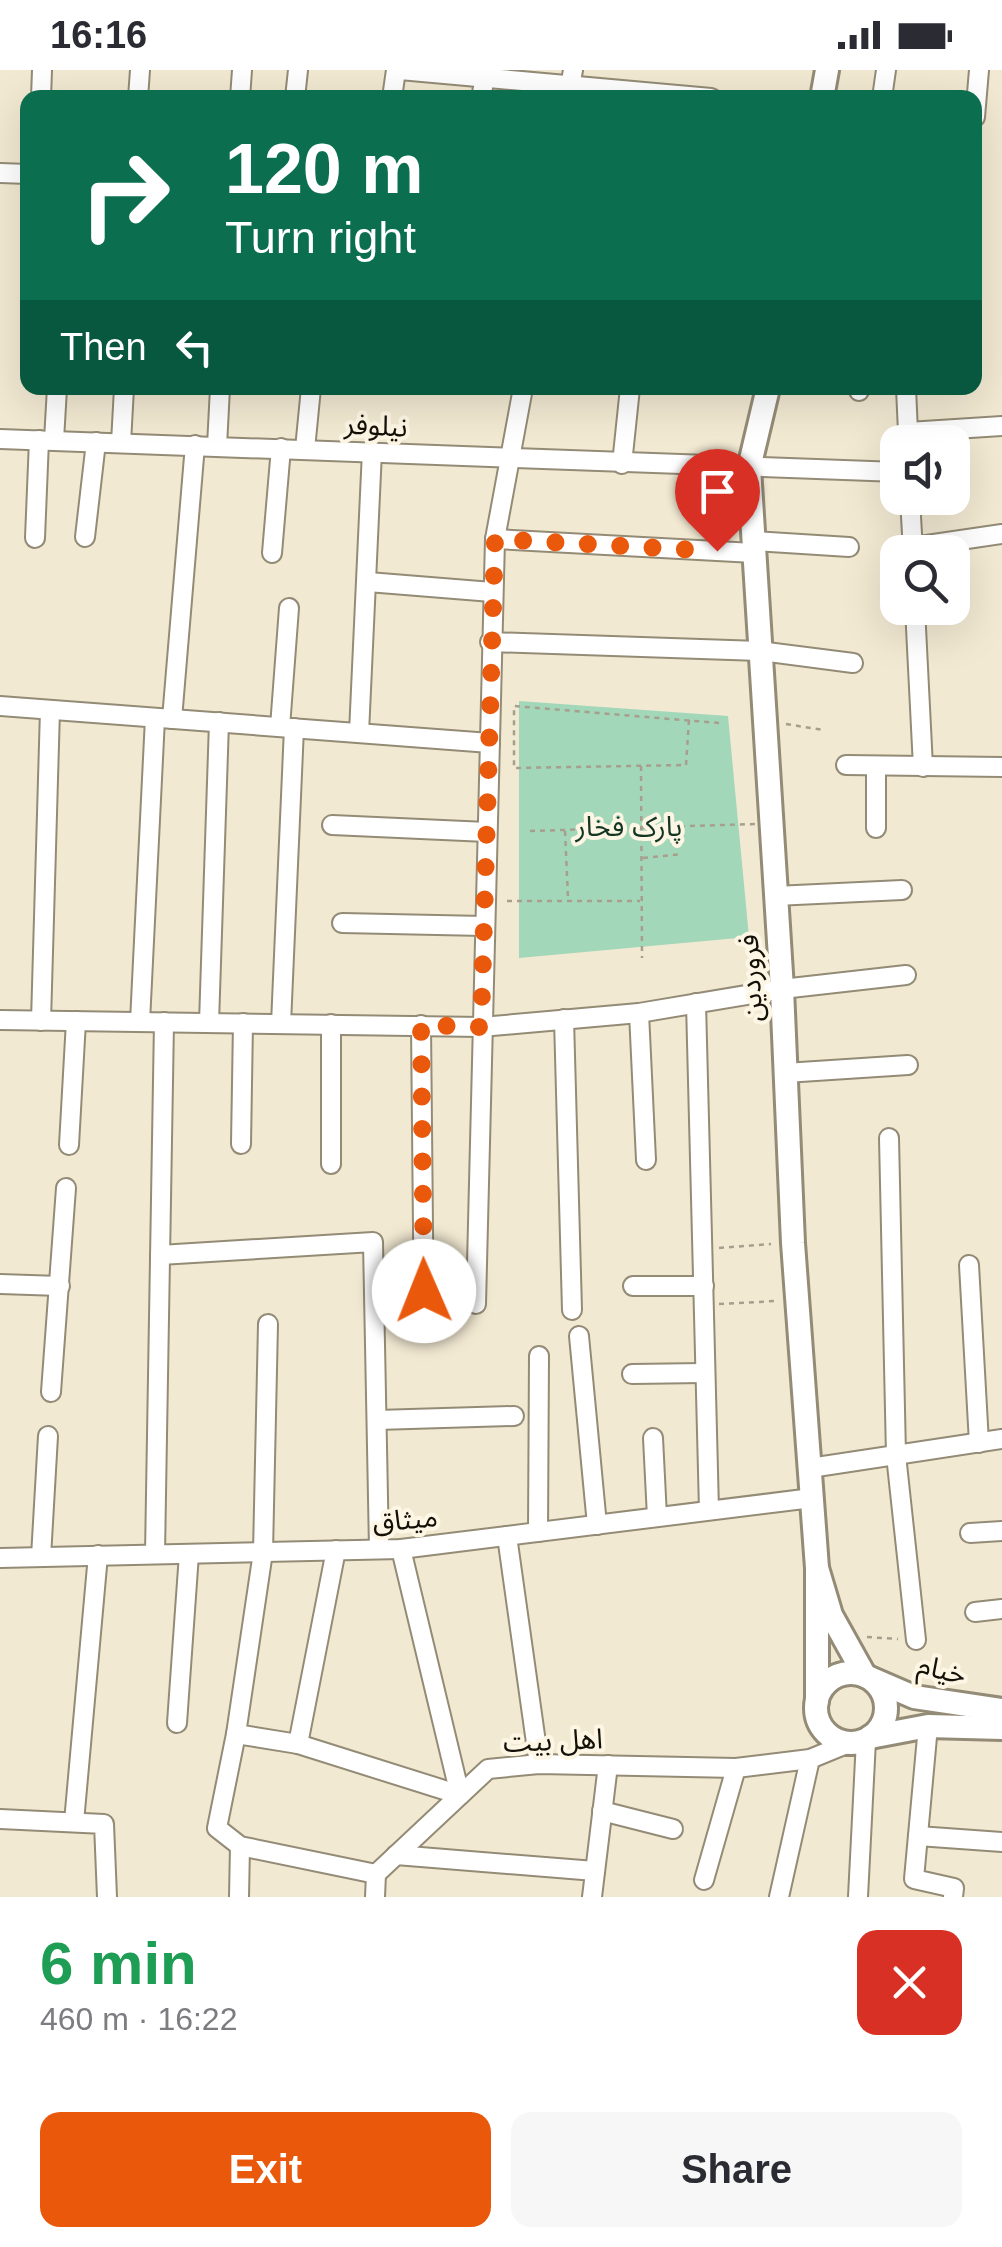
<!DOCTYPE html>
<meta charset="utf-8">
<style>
body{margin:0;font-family:Arial,"Noto Sans Arabic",sans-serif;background:#f7f7f7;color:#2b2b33;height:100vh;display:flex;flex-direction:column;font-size:38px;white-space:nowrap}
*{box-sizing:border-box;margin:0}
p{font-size:32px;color:#7c7c81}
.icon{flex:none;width:55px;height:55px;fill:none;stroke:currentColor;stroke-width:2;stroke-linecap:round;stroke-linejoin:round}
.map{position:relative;height:1827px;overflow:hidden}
.panel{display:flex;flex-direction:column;background:#fff;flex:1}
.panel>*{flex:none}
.banner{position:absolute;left:20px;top:20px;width:962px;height:305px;border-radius:20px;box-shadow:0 10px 40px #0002;background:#0b6e4f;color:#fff;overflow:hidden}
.fabs{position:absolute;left:880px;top:355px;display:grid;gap:20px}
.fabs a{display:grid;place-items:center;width:90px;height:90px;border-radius:20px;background:#fff;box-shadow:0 10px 40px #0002;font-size:50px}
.pin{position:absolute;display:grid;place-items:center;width:85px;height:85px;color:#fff;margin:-102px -42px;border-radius:50% 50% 50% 0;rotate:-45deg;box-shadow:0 0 10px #0007}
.pin .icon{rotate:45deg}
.me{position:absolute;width:110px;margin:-55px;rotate:359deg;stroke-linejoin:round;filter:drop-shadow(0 0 8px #0008)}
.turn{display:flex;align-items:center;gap:35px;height:210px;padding:0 40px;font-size:45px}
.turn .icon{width:130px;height:130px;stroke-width:2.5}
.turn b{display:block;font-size:70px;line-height:85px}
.then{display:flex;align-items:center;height:95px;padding:0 40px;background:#0003;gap:20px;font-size:38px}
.round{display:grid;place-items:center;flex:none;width:105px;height:105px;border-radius:20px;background:#f7f7f7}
.overview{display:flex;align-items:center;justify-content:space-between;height:170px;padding:0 40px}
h1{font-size:60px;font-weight:800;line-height:75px;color:#1e9e55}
.button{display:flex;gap:20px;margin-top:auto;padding:20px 40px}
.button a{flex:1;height:115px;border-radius:20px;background:#ea580c;color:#fff;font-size:40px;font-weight:800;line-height:115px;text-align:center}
.button a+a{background:#f7f7f7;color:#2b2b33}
.status{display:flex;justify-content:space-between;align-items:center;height:70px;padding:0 50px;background:#fff;direction:ltr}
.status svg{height:28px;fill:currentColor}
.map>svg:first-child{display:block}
</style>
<div class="status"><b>16:16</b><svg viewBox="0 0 49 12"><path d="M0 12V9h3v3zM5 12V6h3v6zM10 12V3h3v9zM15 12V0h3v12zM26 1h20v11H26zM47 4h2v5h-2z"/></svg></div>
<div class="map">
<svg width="1002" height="1827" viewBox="0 0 1002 1827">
<rect width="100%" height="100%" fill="#f2e9d2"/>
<path fill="#a3d7b9" d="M519 631 728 646 749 867 519 888Z"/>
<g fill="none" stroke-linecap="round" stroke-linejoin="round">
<g stroke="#948b76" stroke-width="22">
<g id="street">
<path d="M400 0 711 28"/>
<path d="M41 28 42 0"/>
<path d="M138 28 140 0"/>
<path d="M240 28 242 0"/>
<path d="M295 28 298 0"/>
<path d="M392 28 396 0"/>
<path d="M481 28 485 7"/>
<path d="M568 28 573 0"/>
<path d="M882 28 886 0"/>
<path d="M975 47 979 0"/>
<path d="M0 103 28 104"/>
<path d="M906 318 908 362"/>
<path d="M859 321V318"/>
<path d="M0 369C299 379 598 393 898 402"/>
<path d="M54 370 57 318"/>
<path d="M908 372V362L1002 356"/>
<path d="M121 373 124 318"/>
<path d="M217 376 220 318"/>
<path d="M305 379 311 318"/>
<path d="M622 394 630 318"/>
<path d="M910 428 913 482"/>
<path d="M85 467 96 372"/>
<path d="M35 468 39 370"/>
<path d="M495 469 754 483"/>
<path d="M753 471 849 477"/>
<path d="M913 477 1002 464"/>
<path d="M272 483 281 378"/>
<path d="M368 512 492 522"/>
<path d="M915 538 923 697"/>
<path d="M490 572 760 581 853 593"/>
<path d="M0 636 490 673"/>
<path d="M172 649 195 375"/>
<path d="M280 657 289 538"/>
<path d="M359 663 372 381"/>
<path d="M846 695 1002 697"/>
<path d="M332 755 487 762"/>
<path d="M876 758V696"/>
<path d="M775 826 902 820"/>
<path d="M342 853 484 856"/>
<path d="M696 933 709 1440"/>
<path d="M639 943 646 1090"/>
<path d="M564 949 572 1240"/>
<path d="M0 950 481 957 639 943 782 919 906 905"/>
<path d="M41 951 50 640"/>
<path d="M140 952 155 648"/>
<path d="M209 953 219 652"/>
<path d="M281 954 294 658"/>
<path d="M331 954V1094"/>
<path d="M421 955 424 1259"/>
<path d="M785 1003 908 995"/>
<path d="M889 1068 896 1385 916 1570"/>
<path d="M241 1074 243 953"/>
<path d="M69 1075 76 951"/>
<path d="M160 1185 373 1172 379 1479"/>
<path d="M969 1195 979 1373"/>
<path d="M0 1214 60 1216"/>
<path d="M633 1216H704"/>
<path d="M476 1234 495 469 523 318"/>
<path d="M268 1254 263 1482 236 1664 217 1758 240 1776 376 1804 488 1699 539 1694 736 1698 810 1689 849 1673"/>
<path d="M579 1266 597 1455"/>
<path d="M632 1304 704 1303"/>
<path d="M51 1322 66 1118"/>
<path d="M377 1350 514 1346"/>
<path d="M653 1368 657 1447"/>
<path d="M810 1398 1002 1369"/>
<path d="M538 1462 539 1286"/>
<path d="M970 1463 1002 1461"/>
<path d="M507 1466 539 1694"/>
<path d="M401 1479 460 1725"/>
<path d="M155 1484 164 952"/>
<path d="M41 1487 48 1366"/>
<path d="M0 1488 401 1479 812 1428"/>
<path d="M975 1542 1002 1539"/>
<path d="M177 1653 189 1484"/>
<path d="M928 1656 914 1809 954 1818 953 1827"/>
<path d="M236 1664 298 1674 460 1725"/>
<path d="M298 1674 336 1480"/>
<path d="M602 1741 673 1759"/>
<path d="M0 1749 104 1754 107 1827"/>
<path d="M74 1752 98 1485"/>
<path d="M918 1766 1002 1772"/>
<path d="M396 1785 595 1801"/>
<path d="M704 1810 736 1698"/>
<path d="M239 1827 240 1776"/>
<path d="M375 1827 376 1804"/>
<path d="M592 1827 608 1695"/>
<path d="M779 1827 810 1689"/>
<path d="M858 1827 866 1670"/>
</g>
</g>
<g stroke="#948b76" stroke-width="28">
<g id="secondary">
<path d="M822 28 827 0"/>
<path d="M768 318 749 398 782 919 793 1173 817 1498"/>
<circle cx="851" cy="1638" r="35"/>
<path d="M870 1608 914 1627 1002 1640"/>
<path d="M817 1631V1498L831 1545 865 1606"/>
<path d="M870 1667 928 1656 1002 1658"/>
</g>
</g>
<g stroke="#a69f8d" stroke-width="2.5" stroke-dasharray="5 5" stroke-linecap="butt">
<path d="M689 650 686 695 514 698V636L719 653"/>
<path d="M786 654 823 660"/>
<path d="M641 696 642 888"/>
<path d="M530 761 755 754"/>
<path d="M565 761 568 828"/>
<path d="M643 788 682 784"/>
<path d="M507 831H640"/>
<path d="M719 1178 771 1174"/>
<path d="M719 1234 776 1231"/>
<path d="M867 1567 898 1569"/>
</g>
<use href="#street" stroke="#fff" stroke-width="18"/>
<use href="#secondary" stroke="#fff" stroke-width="22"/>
</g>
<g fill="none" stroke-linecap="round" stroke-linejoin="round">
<path stroke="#ea580c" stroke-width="18" stroke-dasharray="0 32.4" d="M424 1221 421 955 481 957 495 469 717 481"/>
</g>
<g text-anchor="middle" stroke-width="8" stroke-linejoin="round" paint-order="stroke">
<g font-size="28" fill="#131008" stroke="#fef6e4">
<text transform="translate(376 355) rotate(3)" y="10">نیلوفر</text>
<text transform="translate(750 908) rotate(-93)" y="10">فروردین</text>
<text transform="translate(405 1449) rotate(-5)" y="10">میثاق</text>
<text transform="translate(942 1599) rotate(13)" y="10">خیام</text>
<text transform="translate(553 1670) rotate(-2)" y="10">اهل بیت</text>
</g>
<g font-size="28" fill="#133524" stroke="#fef6e4">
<text x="629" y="766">پارک فخار</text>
</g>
</g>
</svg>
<div class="fabs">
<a><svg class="icon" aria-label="sound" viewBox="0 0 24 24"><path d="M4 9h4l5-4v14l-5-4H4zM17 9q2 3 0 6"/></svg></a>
<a><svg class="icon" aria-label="search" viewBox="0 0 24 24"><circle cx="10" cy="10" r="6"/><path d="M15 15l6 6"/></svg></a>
</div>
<div class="pin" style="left:717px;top:481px;background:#d93025"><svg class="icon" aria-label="arrive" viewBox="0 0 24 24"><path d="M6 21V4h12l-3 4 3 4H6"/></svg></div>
<svg class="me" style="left:424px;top:1221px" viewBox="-20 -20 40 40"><circle r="19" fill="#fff"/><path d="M0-13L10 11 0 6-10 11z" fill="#ea580c"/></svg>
<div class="banner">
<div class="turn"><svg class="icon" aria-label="right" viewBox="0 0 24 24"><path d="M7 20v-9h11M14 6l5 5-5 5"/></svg><div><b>120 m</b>Turn right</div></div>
<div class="then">Then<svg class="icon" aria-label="left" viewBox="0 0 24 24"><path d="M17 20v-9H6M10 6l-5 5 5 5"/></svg></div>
</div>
</div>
<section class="panel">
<div class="overview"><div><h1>6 min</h1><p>460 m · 16:22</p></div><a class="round" style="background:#d93025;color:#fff"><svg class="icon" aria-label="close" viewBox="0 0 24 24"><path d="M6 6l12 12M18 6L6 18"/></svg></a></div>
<div class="button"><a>Exit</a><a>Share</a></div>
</section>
